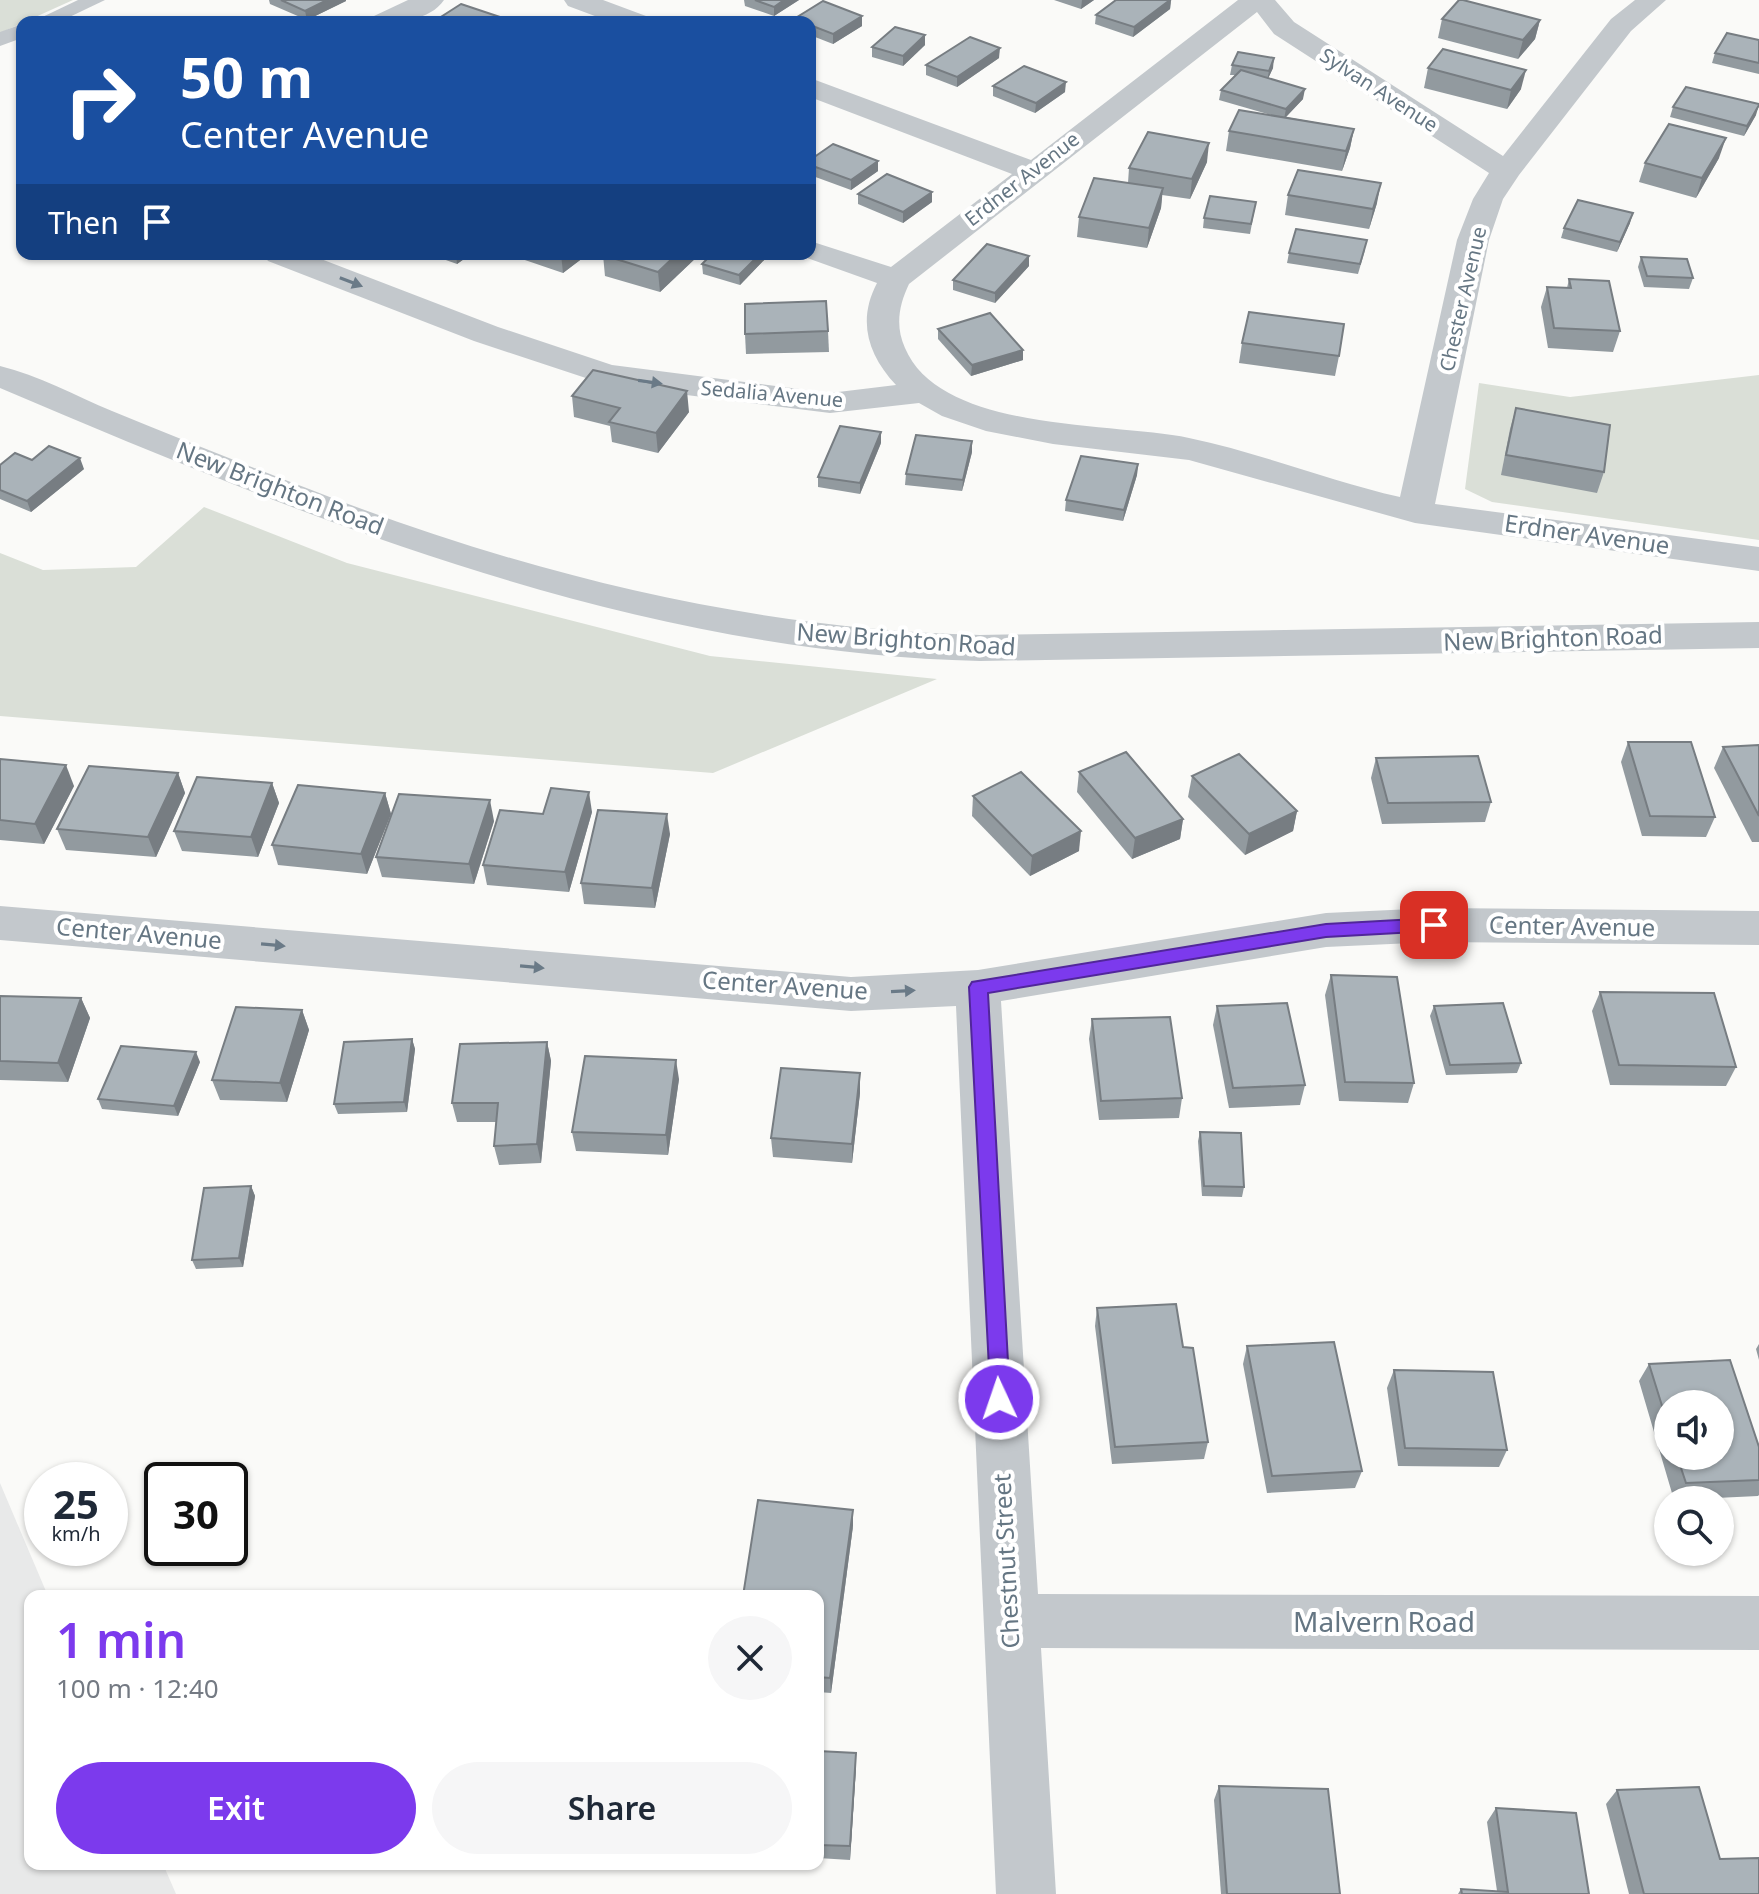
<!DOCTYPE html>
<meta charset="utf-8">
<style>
body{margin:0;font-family:"Noto Sans",sans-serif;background:#f6f6f7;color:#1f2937;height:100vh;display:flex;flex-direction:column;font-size:30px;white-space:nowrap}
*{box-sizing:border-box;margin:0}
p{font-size:26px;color:#747a83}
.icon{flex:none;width:44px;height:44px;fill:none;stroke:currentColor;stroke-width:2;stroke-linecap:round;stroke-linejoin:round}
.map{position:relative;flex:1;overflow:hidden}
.sheet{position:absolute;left:24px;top:1590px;width:800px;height:280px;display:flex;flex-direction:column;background:#fff;border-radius:16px;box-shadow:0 2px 6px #0004}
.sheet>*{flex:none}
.top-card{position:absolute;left:16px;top:16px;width:800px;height:244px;border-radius:16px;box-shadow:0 2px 6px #0004;background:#1a4fa0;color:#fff;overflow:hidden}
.buttons{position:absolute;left:1654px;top:1390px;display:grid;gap:16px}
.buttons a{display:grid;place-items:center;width:80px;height:80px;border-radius:50%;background:#fff;box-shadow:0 2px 6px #0004;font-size:40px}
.speed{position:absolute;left:24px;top:1462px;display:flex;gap:16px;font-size:40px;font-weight:700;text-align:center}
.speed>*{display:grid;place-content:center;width:104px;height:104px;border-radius:50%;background:#fff;box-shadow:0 2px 6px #0004;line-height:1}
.speed small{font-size:20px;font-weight:400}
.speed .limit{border:4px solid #111;border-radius:12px;background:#fff;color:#111}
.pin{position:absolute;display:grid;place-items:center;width:68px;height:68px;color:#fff;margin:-34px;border-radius:16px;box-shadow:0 4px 12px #0006}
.me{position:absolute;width:88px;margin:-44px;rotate:357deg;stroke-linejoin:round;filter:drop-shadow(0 0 6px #0008)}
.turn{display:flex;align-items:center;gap:28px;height:168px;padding:0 32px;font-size:36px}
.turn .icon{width:104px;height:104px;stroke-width:2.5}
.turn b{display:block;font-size:56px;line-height:68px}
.then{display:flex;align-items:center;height:76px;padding:0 32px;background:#0003;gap:16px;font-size:30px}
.round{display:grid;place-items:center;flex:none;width:84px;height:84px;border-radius:42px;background:#f6f6f7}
.head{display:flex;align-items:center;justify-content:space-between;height:136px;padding:0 32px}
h1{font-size:48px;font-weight:600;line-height:60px;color:#7c3aed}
.primary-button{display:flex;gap:16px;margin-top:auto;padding:16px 32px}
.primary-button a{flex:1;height:92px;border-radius:48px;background:#7c3aed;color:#fff;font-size:32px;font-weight:600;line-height:92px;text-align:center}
.primary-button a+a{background:#f6f6f7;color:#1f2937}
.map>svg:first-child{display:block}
</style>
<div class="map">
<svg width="1759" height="1894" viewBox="0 0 1759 1894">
<rect width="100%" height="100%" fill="#fafaf8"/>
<path fill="#e8e9e9" d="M0 1483 48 1596H30V1864H163L176 1894H0Z"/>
<g fill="#dadfd7">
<path d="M0 0H73L0 33Z"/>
<path d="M1759 375V540L1492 502 1465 489 1479 383 1570 397Z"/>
<path d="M204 507 347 563 710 656 937 679 713 773 0 716V553L43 570 136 567Z"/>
</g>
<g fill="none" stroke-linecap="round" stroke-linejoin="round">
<g fill="#c3c8cc" fill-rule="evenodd">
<path d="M78 0H105L59 22H32Z"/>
<path d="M22 24V38L0 46V32Z"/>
</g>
<g fill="#c3c8cc" fill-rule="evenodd">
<path d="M408 0H444C428 23 394 22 370 22L374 16Z"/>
<path d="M564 0H603L646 16 650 22H611L568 6Z"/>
<path d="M1238 0H1275L1294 22 1503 156 1611 19 1635 0H1666L1631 31 1519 175 1503 199 1489 240 1435 504 1759 547V571L1415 523 1189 460 1053 444 986 431 942 416 919 403 830 413 607 385 474 341 268 261 263 254H308L498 327 612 365 830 393 896 385C868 355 857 321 877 283L796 254H810V241L891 267 1012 174 810 97V78L1031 160ZM1257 12 1274 34 1489 173 1473 199 1457 240 1400 497C1329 481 1261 453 1189 438 1113 422 941 433 905 348 895 326 899 305 909 284Z"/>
<path d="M0 906 851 977 978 970 1326 913 1434 908 1759 911V945L1434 942 1326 947 1001 1001 1038 1594 1759 1596V1650L1041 1648 1056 1894H996L956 1006 851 1011 0 940Z"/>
</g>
<path fill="#c3c8cc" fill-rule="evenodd" d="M0 366C38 375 76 396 112 411 178 438 243 464 309 489 524 573 748 629 980 635L1759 622V648L980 661C633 652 315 522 0 388Z"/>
</g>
<g fill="#929a9f" fill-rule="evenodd">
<path d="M269 0H346V1L307 20 270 4Z"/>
<path d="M744 0H799L774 16 745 6Z"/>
<path d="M1054 0H1094L1081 9Z"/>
<path d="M1116 0H1171L1170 9 1133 37 1095 24 1096 15Z"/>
<path d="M794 19 862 26 833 44 810 35V22H794Z"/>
<path d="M1442 19 1540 20 1535 39 1518 59 1438 38Z"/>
<path d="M925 35V45L903 66 872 57V47Z"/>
<path d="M1759 40V74L1712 63 1715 53Z"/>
<path d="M999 58 957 87 926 75V65Z"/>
<path d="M1232 65 1273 68 1268 78 1303 99 1286 117 1354 129 1350 148 1342 171 1226 151 1229 131 1271 115 1219 100 1221 90 1235 75H1230Z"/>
<path d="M1428 68 1521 89 1507 109 1424 88Z"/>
<path d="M993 86 1065 92 1035 113 993 96Z"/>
<path d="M1673 107 1756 115 1744 136 1670 117Z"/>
<path d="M1719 158 1696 198 1639 182 1645 163Z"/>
<path d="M810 160 878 171 851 190 810 175Z"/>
<path d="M1207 162 1190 199 1162 195 1161 208 1147 248 1077 237 1079 217 1128 183 1129 168Z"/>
<path d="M858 194 932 202 903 223 858 204Z"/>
<path d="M1288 195 1377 203 1369 229 1285 215Z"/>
<path d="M1256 202 1250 234 1203 228 1204 218Z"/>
<path d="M1630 223 1617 252 1561 238 1564 228Z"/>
<path d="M1365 250 1358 274 1287 263 1289 253Z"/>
<path d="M429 254H471L457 264Z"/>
<path d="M519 254H588L563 273 519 258Z"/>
<path d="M605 254H700L660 292 605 276 603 255Z"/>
<path d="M712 254H766V258L740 285 703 274 702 264Z"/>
<path d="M1029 256V266L995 303 953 290V280Z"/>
<path d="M1641 257 1693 278 1689 289 1644 287 1638 267Z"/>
<path d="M1569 279 1620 331 1613 352 1548 348 1541 307 1547 287 1567 288Z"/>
<path d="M938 329 1023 350V360L971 376 938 339Z"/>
<path d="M828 331 829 352 746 354 745 334Z"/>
<path d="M1242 343 1339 356 1335 376 1239 363Z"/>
<path d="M572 396 689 412 658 453 612 442 610 426 574 417Z"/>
<path d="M1516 408 1604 472 1597 493 1501 475 1510 429Z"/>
<path d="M881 443 860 494 818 487V477Z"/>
<path d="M972 452 962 491 905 485 906 474Z"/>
<path d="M32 460 84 469 31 512 0 499V465Z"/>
<path d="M1138 464 1137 475 1123 521 1065 511 1066 500Z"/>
<path d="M1628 742 1715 817 1706 837 1642 836 1621 762Z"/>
<path d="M1759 745V842H1752L1714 768 1723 747Z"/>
<path d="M1376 758 1491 802 1485 822 1382 824 1371 778Z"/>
<path d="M0 759 74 786 44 844 0 840Z"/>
<path d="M1079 772 1183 819 1180 839 1132 859 1077 792Z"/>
<path d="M178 773 185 793 156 857 66 850 57 829Z"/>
<path d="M1192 776 1297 811 1293 831 1245 855 1188 797Z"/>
<path d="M272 783 279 803 258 857 182 851 174 831Z"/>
<path d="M385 793 391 814 367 874 278 865 272 845Z"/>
<path d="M973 796 1079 851 1030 876 972 816Z"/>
<path d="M592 812 569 892 487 885 483 865 543 814Z"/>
<path d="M494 821 474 884 382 877 376 857Z"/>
<path d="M670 834 655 908 584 904 581 883Z"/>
<path d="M1331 975 1414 1083 1408 1103 1339 1101 1325 995Z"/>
<path d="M1600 992 1736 1067 1726 1086 1610 1085 1592 1011Z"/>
<path d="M0 996 81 998 90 1018 68 1082 0 1080Z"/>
<path d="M1217 1006 1305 1085 1300 1105 1229 1108 1213 1025Z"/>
<path d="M1434 1006 1521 1063 1517 1073 1446 1075 1430 1016Z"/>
<path d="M302 1010 309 1030 287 1102 220 1100 212 1080Z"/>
<path d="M1092 1019 1182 1098 1179 1118 1099 1120 1089 1039Z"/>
<path d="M412 1039 415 1049 407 1112 338 1114 334 1104Z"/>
<path d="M547 1042 551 1061 541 1163 499 1165 494 1146 496 1122H457L452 1103Z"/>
<path d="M200 1062 178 1116 102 1109 98 1099Z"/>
<path d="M860 1073V1093L852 1163 773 1157 771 1138Z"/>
<path d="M679 1079 668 1155 576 1151 572 1132Z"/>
<path d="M1200 1132 1244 1187 1242 1197 1202 1196 1198 1141Z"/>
<path d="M251 1186 255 1196 243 1267 196 1269 192 1260Z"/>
<path d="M1097 1308 1183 1347 1208 1442 1204 1459 1112 1464 1095 1326Z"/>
<path d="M1759 1344V1360L1756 1349Z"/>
<path d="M1247 1346 1362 1471 1355 1488 1267 1493 1243 1364Z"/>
<path d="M1649 1364 1759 1447V1495L1758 1496 1674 1500 1639 1381ZM1668 1404 1720 1456H1668Z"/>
<path d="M1394 1370 1507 1450 1499 1467 1398 1466 1387 1388Z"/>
<path d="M853 1526 831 1693 818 1692V1596Z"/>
<path d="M818 1751 856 1753V1767L850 1860 818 1858Z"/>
<path d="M1219 1786 1340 1894H1221L1214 1800Z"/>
<path d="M1617 1790 1720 1859 1759 1894H1629L1606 1804Z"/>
<path d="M1496 1808 1589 1894H1458L1461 1889 1497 1891 1487 1822Z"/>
</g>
<g fill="#777d82">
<path d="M327 0H346V1L307 20 305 11Z"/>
<path d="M784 0H799L774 16V7Z"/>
<path d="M1082 0H1094L1081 9Z"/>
<path d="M1170 0H1171L1170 9 1133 37 1134 27Z"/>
<path d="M862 16V26L833 44V34Z"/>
<path d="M1540 20 1535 39 1518 59 1523 40Z"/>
<path d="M925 35V45L903 66V56Z"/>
<path d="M1000 48 999 58 957 87V77Z"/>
<path d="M1274 58 1273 68 1267 81 1269 71Z"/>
<path d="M1526 70 1521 89 1507 109 1511 90Z"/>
<path d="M1066 82 1065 92 1035 113 1036 103Z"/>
<path d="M1305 89 1303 99 1284 119 1286 109Z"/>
<path d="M1759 105 1756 115 1744 136 1747 126Z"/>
<path d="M1354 129 1350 148 1342 171 1346 151Z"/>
<path d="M1726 138 1719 158 1696 198 1702 178Z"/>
<path d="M1209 143 1207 162 1190 199 1192 179Z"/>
<path d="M878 161V171L851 190V180Z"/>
<path d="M1381 183 1377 203 1369 229 1373 209Z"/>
<path d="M1163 188 1161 208 1147 248 1149 228Z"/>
<path d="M932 192V202L903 223V212Z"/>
<path d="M1633 213 1630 223 1617 252 1620 242Z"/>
<path d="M456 254H471L457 264Z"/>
<path d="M561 254H588L563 273Z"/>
<path d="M677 254H700L660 292 658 272Z"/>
<path d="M760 254H766V258L740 285 739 275Z"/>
<path d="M1029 256V266L995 303V293Z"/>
<path d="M1023 350V360L971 376 972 365Z"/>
<path d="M687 391 689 412 658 453 656 433Z"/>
<path d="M881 432V443L860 494V483Z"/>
<path d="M972 441V452L962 491 963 480Z"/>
<path d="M80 458 84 469 31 512 27 501Z"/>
<path d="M1138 464 1137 475 1123 521 1124 510Z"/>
<path d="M66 765 74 786 44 844 35 824Z"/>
<path d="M178 773 185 793 156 857 148 837Z"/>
<path d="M272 783 279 803 258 857 251 837Z"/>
<path d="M589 792 592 812 569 892 565 872Z"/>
<path d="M385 793 391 814 367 874 361 854Z"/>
<path d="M490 800 494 821 474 884 469 864Z"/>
<path d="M1297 811 1293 831 1245 855 1249 834Z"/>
<path d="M667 814 670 834 655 908 652 888Z"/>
<path d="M1183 819 1180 839 1132 859 1135 838Z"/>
<path d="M1081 831 1079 851 1030 876 1032 856Z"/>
<path d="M81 998 90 1018 68 1082 58 1063Z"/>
<path d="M302 1010 309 1030 287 1102 280 1083Z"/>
<path d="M412 1039 415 1049 407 1112 404 1102Z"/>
<path d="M547 1042 551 1061 541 1163 537 1144Z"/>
<path d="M196 1052 200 1062 178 1116 174 1106Z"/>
<path d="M676 1060 679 1079 668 1155 666 1135Z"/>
<path d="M860 1073V1093L852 1163V1144Z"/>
<path d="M251 1186 255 1196 243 1267 239 1258Z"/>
<path d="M853 1510V1526L831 1693 830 1678Z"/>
<path d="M856 1753V1767L850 1860V1846Z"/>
</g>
<g fill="#aab3b9" stroke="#777d82" stroke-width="2">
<path d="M281 0H327L305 11Z"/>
<path d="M755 0H784L774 7Z"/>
<path d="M1116 0H1170L1134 27 1096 15Z"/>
<path d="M1459 0H1463L1540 20 1523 40 1442 19Z"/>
<path d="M823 1 862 16 833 34 810 25V22H802L794 19Z"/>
<path d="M461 4 509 20 505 22H433Z"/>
<path d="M206 18 216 22H198Z"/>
<path d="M895 27 925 35 903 56 872 47Z"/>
<path d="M1727 33 1759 40V63L1715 53Z"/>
<path d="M970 37 1000 48 957 77 926 65Z"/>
<path d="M1443 49 1526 70 1511 90 1428 68Z"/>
<path d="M1238 52 1274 58 1269 71 1232 65Z"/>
<path d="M1024 66 1066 82 1036 103 993 86Z"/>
<path d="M1241 70 1305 89 1286 109 1221 90Z"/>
<path d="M1686 87 1759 104V105L1747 126 1673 107Z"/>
<path d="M1239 110 1354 129 1346 151 1229 131Z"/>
<path d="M1669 124 1726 138 1702 178 1645 163Z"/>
<path d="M1148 132 1209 143 1192 179 1129 168Z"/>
<path d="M833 144 878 161 851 180 810 165V160Z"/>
<path d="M1298 170 1381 183 1373 209 1288 195Z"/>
<path d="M887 174 932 192 903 212 858 194Z"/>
<path d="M1094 178 1163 188 1149 228 1079 217Z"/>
<path d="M1210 196 1256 202 1251 224 1204 218Z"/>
<path d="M1578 200 1633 213 1620 242 1564 228Z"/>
<path d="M1296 229 1367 240 1360 264 1289 253Z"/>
<path d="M987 244 1029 256 995 293 953 280Z"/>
<path d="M605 254H677L658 272 603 255Z"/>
<path d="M712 254H760L739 275 702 264Z"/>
<path d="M1641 257 1687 259 1693 278 1647 276Z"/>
<path d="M1569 279 1609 281 1620 331 1554 328 1547 287 1571 288Z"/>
<path d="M826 301 828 331 745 334V304Z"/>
<path d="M1249 312 1344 324 1339 356 1242 343Z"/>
<path d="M990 313 1023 350 972 365 938 329Z"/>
<path d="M593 370 687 391 656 433 609 422 620 408 572 396Z"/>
<path d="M1516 408 1610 425 1604 472 1506 455Z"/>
<path d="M840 426 881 432 860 483 818 477Z"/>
<path d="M916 435 972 441 963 480 906 474Z"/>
<path d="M49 446 80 458 27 501 0 490V465L15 453 32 460Z"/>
<path d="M1081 456 1138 464 1124 510 1066 500Z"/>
<path d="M1628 742H1691L1715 817 1650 816Z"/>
<path d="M1759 745V816L1723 747Z"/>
<path d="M1126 752 1183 819 1135 838 1079 772Z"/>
<path d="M1239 754 1297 811 1249 834 1192 776Z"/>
<path d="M1478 756 1491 802 1388 803 1376 758Z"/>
<path d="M0 759 66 765 35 824 0 820Z"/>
<path d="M89 766 178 773 148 837 57 829Z"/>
<path d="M1021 772 1081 831 1032 856 973 796Z"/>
<path d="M197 777 272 783 251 837 174 831Z"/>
<path d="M298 785 385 793 361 854 272 845Z"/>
<path d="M551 788 589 792 565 872 483 865 500 810 543 814Z"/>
<path d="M399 794 490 800 469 864 376 857Z"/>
<path d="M598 810 667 814 652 888 581 883Z"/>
<path d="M1331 975 1397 977 1414 1083 1345 1082Z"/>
<path d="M1600 992 1714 993 1736 1067 1619 1065Z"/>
<path d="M0 996 81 998 58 1063 0 1061Z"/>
<path d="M1287 1003 1305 1085 1233 1088 1217 1006Z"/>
<path d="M1503 1003 1521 1063 1450 1065 1434 1006Z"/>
<path d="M236 1007 302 1010 280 1083 212 1080Z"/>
<path d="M1170 1017 1182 1098 1101 1101 1092 1019Z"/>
<path d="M412 1039 404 1102 334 1104 344 1042Z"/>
<path d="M547 1042 537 1144 494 1146 498 1103H452L460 1044Z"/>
<path d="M121 1046 196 1052 174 1106 98 1099Z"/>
<path d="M585 1056 676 1060 666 1135 572 1132Z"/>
<path d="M781 1068 860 1073 852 1144 771 1138Z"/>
<path d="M1200 1132 1241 1133 1244 1187 1204 1186Z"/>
<path d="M251 1186 239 1258 192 1260 204 1188Z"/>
<path d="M1176 1304 1183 1347 1193 1348 1208 1442 1115 1447 1097 1308Z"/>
<path d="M1334 1342 1362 1471 1272 1476 1247 1346Z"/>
<path d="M1730 1360 1759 1447V1480L1686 1483 1677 1456H1720V1404H1668V1425L1649 1364Z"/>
<path d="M1394 1370 1493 1372 1507 1450 1405 1448Z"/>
<path d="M758 1500 853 1510 830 1678 818 1677V1596H743Z"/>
<path d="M818 1751 856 1753 850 1846 818 1845Z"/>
<path d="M1219 1786 1328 1789 1340 1894H1227Z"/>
<path d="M1699 1787 1720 1859 1759 1858V1894H1644L1617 1790Z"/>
<path d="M1496 1808 1576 1813 1589 1894H1462L1461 1889 1508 1892Z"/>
</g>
<defs><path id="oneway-solid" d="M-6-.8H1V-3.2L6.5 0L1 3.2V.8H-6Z" transform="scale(2)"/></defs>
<g fill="#6a7a87">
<use href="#oneway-solid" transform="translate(351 282) rotate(21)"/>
<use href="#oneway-solid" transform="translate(650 382) rotate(8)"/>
<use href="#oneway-solid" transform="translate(273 945) rotate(5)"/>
<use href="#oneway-solid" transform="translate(532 967) rotate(5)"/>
<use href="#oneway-solid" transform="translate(903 991) rotate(-3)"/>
</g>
<path fill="#7c3aed" stroke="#51269a" stroke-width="2" d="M1434 918 1443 925 1434 931 1326 937 988 993 1010 1399 1006 1406 999 1409 991 1406 969 987 972 982 1326 924Z"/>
<g text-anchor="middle" stroke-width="8" stroke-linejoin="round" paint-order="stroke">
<g font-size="20" fill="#657683" stroke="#fff">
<text transform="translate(1379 90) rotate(33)" y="7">Sylvan Avenue</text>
<text transform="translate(1022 179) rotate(-38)" y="7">Erdner Avenue</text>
<text transform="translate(1463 299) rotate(-77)" y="7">Chester Avenue</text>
<text transform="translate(772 394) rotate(5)" y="7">Sedalia Avenue</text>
</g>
<g font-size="24" fill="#657683" stroke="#fff">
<text transform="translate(280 489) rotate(21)" y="8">New Brighton Road</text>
<text transform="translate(1587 535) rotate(8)" y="8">Erdner Avenue</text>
<text transform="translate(1553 639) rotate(-2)" y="8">New Brighton Road</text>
<text transform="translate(906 640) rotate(4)" y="8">New Brighton Road</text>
<text transform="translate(1572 927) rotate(1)" y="8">Center Avenue</text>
<text transform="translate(139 934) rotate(5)" y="8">Center Avenue</text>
<text transform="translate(785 986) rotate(4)" y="8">Center Avenue</text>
<text transform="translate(1007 1561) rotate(-93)" y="8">Chestnut Street</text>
</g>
<g font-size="28" fill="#657683" stroke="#fff">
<text x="1384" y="1632">Malvern Road</text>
</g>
</g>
</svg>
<div class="buttons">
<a><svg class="icon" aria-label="sound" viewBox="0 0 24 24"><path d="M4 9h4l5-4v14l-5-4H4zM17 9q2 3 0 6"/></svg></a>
<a><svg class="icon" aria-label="search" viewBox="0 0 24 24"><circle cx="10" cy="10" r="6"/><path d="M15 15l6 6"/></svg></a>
</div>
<div class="speed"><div>25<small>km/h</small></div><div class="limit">30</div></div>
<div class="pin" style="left:1434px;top:925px;background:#d93025"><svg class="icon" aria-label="arrive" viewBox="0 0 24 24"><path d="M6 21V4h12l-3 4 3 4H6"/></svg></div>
<svg class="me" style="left:999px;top:1399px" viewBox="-20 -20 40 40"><circle r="17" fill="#7c3aed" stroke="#fff" stroke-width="3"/><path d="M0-11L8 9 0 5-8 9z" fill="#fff"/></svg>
<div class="top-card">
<div class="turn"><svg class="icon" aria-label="right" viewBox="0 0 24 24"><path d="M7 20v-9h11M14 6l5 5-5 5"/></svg><div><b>50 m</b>Center Avenue</div></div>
<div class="then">Then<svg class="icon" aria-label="arrive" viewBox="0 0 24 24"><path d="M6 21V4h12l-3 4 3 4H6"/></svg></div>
</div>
<section class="sheet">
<div class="head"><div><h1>1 min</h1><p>100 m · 12:40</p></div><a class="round"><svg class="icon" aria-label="close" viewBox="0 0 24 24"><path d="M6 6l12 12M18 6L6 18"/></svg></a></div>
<div class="primary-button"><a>Exit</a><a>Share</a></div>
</section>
</div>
